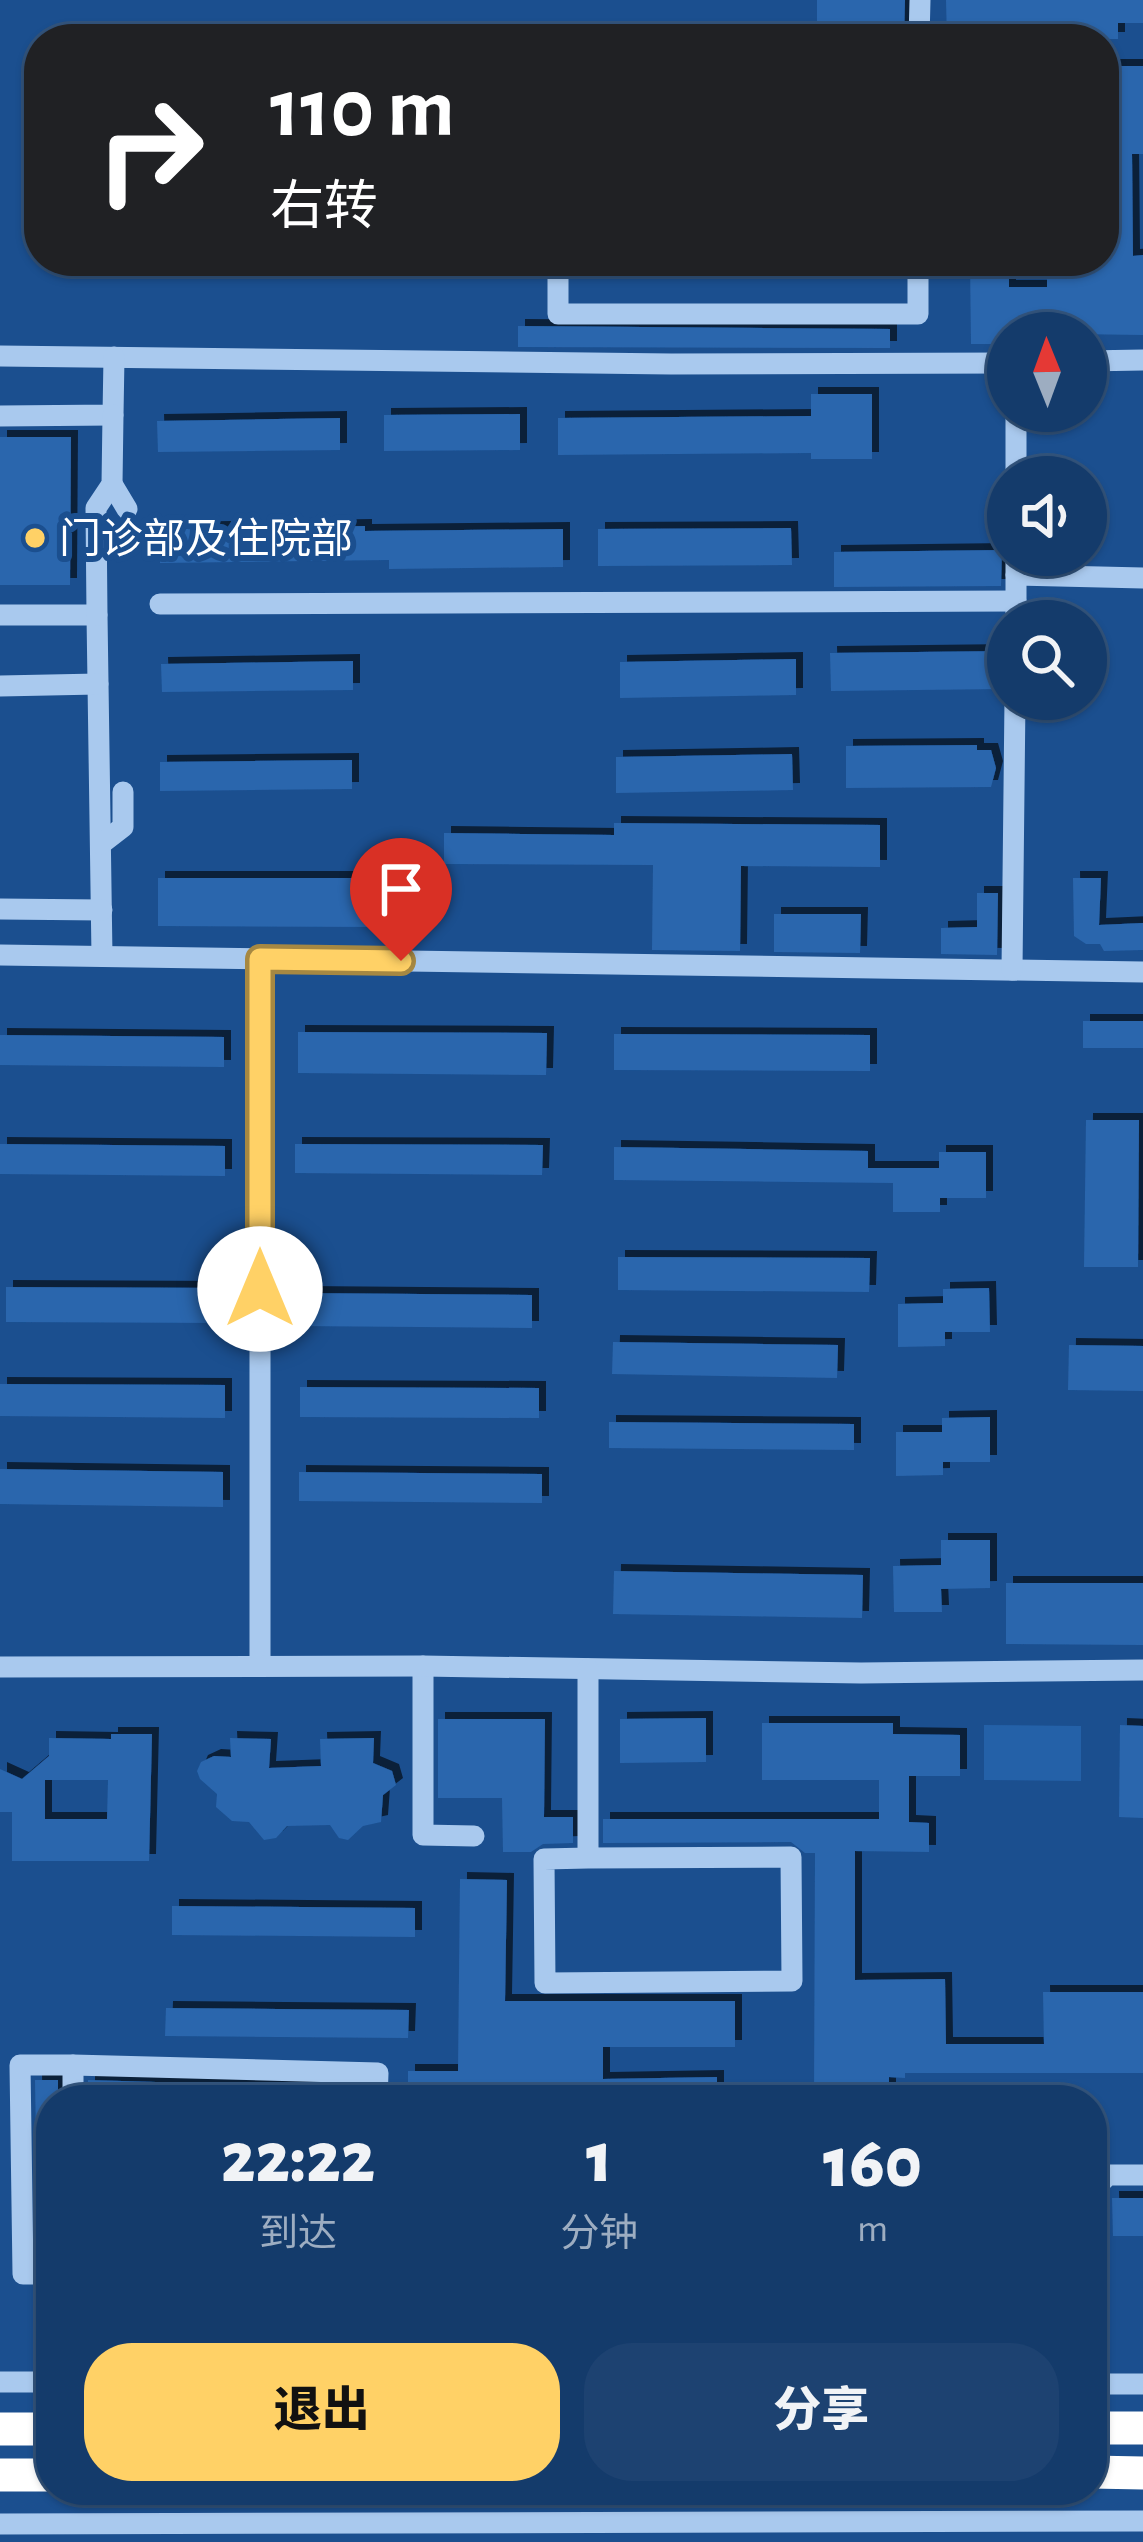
<!DOCTYPE html>
<html lang="zh">
<meta charset="utf-8">
<style>
body{margin:0;font-family:"Alegreya Sans","Noto Sans SC",sans-serif;background:#1d4271;color:#f1f3f6;height:100vh;display:flex;flex-direction:column;font-size:45px;white-space:nowrap}
*{box-sizing:border-box;margin:0}
p{font-size:39px;color:#9dadc1}
.icon{flex:none;width:66px;height:66px;fill:none;stroke:currentColor;stroke-width:2;stroke-linecap:round;stroke-linejoin:round}
.map{position:relative;flex:1;overflow:hidden}
.side{position:absolute;left:36px;top:2085px;width:1071px;height:420px;display:flex;flex-direction:column;background:#143b6b;border-radius:48px;box-shadow:0 3px 9px #0004,0 0 0 3px #33557e}
.side>*{flex:none}
.hud{position:absolute;left:24px;top:24px;width:1095px;height:252px;border-radius:48px;box-shadow:0 3px 9px #0004,0 0 0 3px #33557e;background:#202124;color:#fff;overflow:hidden}
.needle{width:78px;rotate:359deg}
.fabs{position:absolute;left:987px;top:312px;display:grid;gap:24px}
.fabs a{display:grid;place-items:center;width:120px;height:120px;border-radius:50%;background:#143b6b;box-shadow:0 3px 9px #0004,0 0 0 3px #33557e;font-size:60px}
.pin{position:absolute;display:grid;place-items:center;width:102px;height:102px;color:#fff;margin:-123px -51px;border-radius:50% 50% 50% 0;rotate:-45deg;box-shadow:0 0 12px #0007}
.pin .icon{rotate:45deg}
.me{position:absolute;width:132px;margin:-66px;rotate:0deg;stroke-linejoin:round;filter:drop-shadow(0 0 9px #0008)}
.turn{display:flex;align-items:center;gap:42px;height:252px;padding:0 48px;font-size:54px}
.turn .icon{width:156px;height:156px;stroke-width:2.5}
.turn b{display:block;font-size:84px;line-height:102px}
.eta{display:flex;justify-content:space-evenly;align-items:center;height:204px;text-align:center}
.eta b{font-size:72px;font-weight:800;line-height:84px}
.button{display:flex;gap:24px;margin-top:auto;padding:24px 48px}
.button a{flex:1;height:138px;border-radius:48px;background:#ffd166;color:#111;font-size:48px;font-weight:800;line-height:138px;text-align:center}
.button a+a{background:#1d4271;color:#f1f3f6}
.map>svg:first-child{display:block}
</style>
<div class="map">
<svg width="1143" height="2542" viewBox="0 0 1143 2542">
<defs>
<filter id="shadow"><feDropShadow dx="7" dy="-7" stdDeviation="0" flood-color="#0009"/></filter>
</defs>
<rect width="100%" height="100%" fill="#1b4f8f"/>
<path fill="#2461a8" d="M984 1725 1081 1726V1781L984 1780Z"/>
<g fill="#2a66ad" fill-rule="evenodd" filter="url(#shadow)">
<path d="M817 0H905L904 39H817Z"/>
<path d="M946 0H1143V23H1118V39H947Z"/>
<path d="M1104 66H1143V154H1132L1133 256 1143 255V335L1008 333V344H971L970 261H1009V287H1047V261H1104Z"/>
<path d="M518 326 890 329V348L518 347Z"/>
<path d="M811 394H872V459H811V453L558 455V418L811 416Z"/>
<path d="M520 414V450L384 451V415Z"/>
<path d="M340 418V450L158 452 157 421Z"/>
<path d="M0 437H71L70 585H0Z"/>
<path d="M365 526V531L563 529V567L389 569V560L160 563 159 529Z"/>
<path d="M791 528 792 565 598 566V529Z"/>
<path d="M1002 550 1001 586 834 587V552Z"/>
<path d="M1005 651 1004 689 831 691 830 653Z"/>
<path d="M796 659V695L620 698V662Z"/>
<path d="M353 661V690L162 692 161 664Z"/>
<path d="M977 745V750H991L996 768 991 787 846 788V746Z"/>
<path d="M792 754 793 790 616 793V757Z"/>
<path d="M352 760V789L160 791V762Z"/>
<path d="M614 823 880 825V867L741 866 740 951 652 950 653 865 444 864V833L614 835Z"/>
<path d="M158 878H383V927L158 926Z"/>
<path d="M1073 878H1101L1099 925 1143 923V950L1104 951 1100 944H1086L1074 936Z"/>
<path d="M977 893H998L997 955 941 954V928L977 927Z"/>
<path d="M774 914H861L860 953 774 952Z"/>
<rect x="1083" y="1021" width="60" height="27"/>
<path d="M298 1032 547 1033 546 1075 298 1073Z"/>
<path d="M614 1034 870 1035V1071L614 1070Z"/>
<path d="M0 1035 224 1037V1067L0 1065Z"/>
<path d="M1086 1120H1139L1138 1267H1084Z"/>
<path d="M0 1144 225 1146V1176L0 1174Z"/>
<path d="M295 1144 543 1145 542 1175 295 1173Z"/>
<path d="M614 1147 868 1151V1168H939V1152H986V1198H940V1212H893V1183L614 1180Z"/>
<path d="M618 1257 870 1258 869 1292 618 1290Z"/>
<path d="M6 1287 225 1288V1323L6 1322Z"/>
<path d="M989 1288 990 1332H945V1346L898 1347V1304L943 1303V1289Z"/>
<path d="M298 1293 532 1295V1328L298 1326Z"/>
<path d="M613 1342 838 1345 837 1378 612 1374Z"/>
<path d="M1069 1345 1143 1346V1391L1068 1390Z"/>
<path d="M0 1384 225 1385V1418L0 1416Z"/>
<path d="M300 1387 539 1388V1418L300 1417Z"/>
<path d="M990 1417V1462H943V1475L896 1476V1432H942V1418Z"/>
<path d="M609 1422 854 1424V1450L609 1448Z"/>
<path d="M0 1469 223 1472V1507L0 1504Z"/>
<path d="M299 1472 542 1474V1503L299 1501Z"/>
<path d="M941 1540H990V1588L941 1589 942 1612H894L893 1566 941 1565Z"/>
<path d="M614 1571 863 1575 862 1618 613 1614Z"/>
<path d="M1006 1583H1143V1645L1006 1644Z"/>
<path d="M706 1718V1762L620 1763V1719Z"/>
<path d="M438 1719H545L544 1817H573V1843L543 1844 531 1852H503L502 1798H438Z"/>
<path d="M762 1723H893V1734L960 1735V1776H909V1822L929 1823V1852L855 1851V1980L945 1979 946 2044H1044L1043 1992H1143V2073H905V2078L889 2077V2100H814L815 1853H805L791 1842 603 1843V1819H879V1780H762Z"/>
<path d="M1120 1725 1143 1726V1818L1119 1817Z"/>
<path d="M111 1734H152L149 1861H12V1812H0V1769L22 1779 49 1756V1738L111 1739ZM45 1780H108L107 1819H45Z"/>
<path d="M230 1738 271 1739 269 1768 321 1766 320 1739 374 1738 373 1763 392 1771 396 1785 383 1795 381 1822 363 1826 348 1840 339 1838 330 1825 287 1826 276 1838 264 1840 249 1822 232 1821 216 1807 217 1794 200 1779 197 1771 201 1762 214 1756 231 1757Z"/>
<path d="M460 1879 507 1880 505 2001H735V2047H603V2079L717 2077V2100H408V2071H458Z"/>
<path d="M172 1906 415 1908V1937L172 1935Z"/>
<path d="M166 2008 409 2010 408 2038 165 2036Z"/>
<path d="M35 2080H58V2100H51V2254H38Z"/>
<path d="M88 2080 360 2088 359 2100H88Z"/>
<path d="M1112 2198H1143V2236H1113Z"/>
</g>
<g fill="none" stroke-linecap="round" stroke-linejoin="round">
<g stroke="#a9c9ee" stroke-width="21">
<path d="M919 39 920 0"/>
<path d="M558 261V314H918V261"/>
<path d="M0 356 671 364 1008 363"/>
<path d="M1086 361 1143 360"/>
<path d="M1016 411V477"/>
<path d="M0 416 113 415 114 357"/>
<path d="M112 484 127 509"/>
<path d="M1016 575 1143 578"/>
<path d="M160 604 1016 601"/>
<path d="M0 615H97L102 956"/>
<path d="M97 615 96 508 112 484 113 415"/>
<path d="M1016 621V555"/>
<path d="M0 686 98 684"/>
<path d="M101 844 123 827V792"/>
<path d="M0 909 102 910"/>
<path d="M0 955 1143 972"/>
<path d="M260 959V1666"/>
<path d="M1012 970 1015 699"/>
<path d="M423 1666V1835L474 1836"/>
<path d="M0 1667 423 1666 861 1673 1143 1670"/>
<path d="M588 1858 791 1857 792 1981 545 1983 544 1859 588 1858V1669"/>
<path d="M73 2065 378 2073 377 2100"/>
<path d="M1092 2191 1108 2175H1143"/>
<path d="M45 2274 46 2382"/>
<path d="M51 2274H23L20 2065H73V2100"/>
<path d="M0 2382H51"/>
<path d="M1092 2384H1143"/>
<path d="M0 2524 1143 2521"/>
</g>
<g stroke="#fff" stroke-width="33">
<path d="M1092 2428H1143"/>
<path d="M0 2429H51"/>
<path d="M1092 2472 1143 2473"/>
<path d="M0 2475H51"/>
</g>
</g>
<g fill="none" stroke-linecap="round" stroke-linejoin="round">
<g stroke="#a68842" stroke-width="30">
<path id="route" d="M260 1289V959L401 961"/>
</g>
<use href="#route" stroke="#ffd166" stroke-width="21"/>
</g>
<circle fill="#ffd166" stroke="#1b4f8f" stroke-width="4.5" cx="35" cy="538" r="12"/>
<g text-anchor="middle" stroke-width="12" stroke-linejoin="round" paint-order="stroke">
<g font-size="42" fill="#fff" stroke="#1b4f8f" text-anchor="start">
<text x="59" y="553">门诊部及住院部</text>
</g>
</g>
</svg>
<div class="fabs">
<a><svg class="needle" viewBox="-14 -14 28 28"><path d="M0-13l5 13h-10z" fill="#e53935"/><path d="M0 13l5-13h-10z" fill="#9dadc1"/></svg></a>
<a><svg class="icon" aria-label="sound" viewBox="0 0 24 24"><path d="M4 9h4l5-4v14l-5-4H4zM17 9q2 3 0 6"/></svg></a>
<a><svg class="icon" aria-label="search" viewBox="0 0 24 24"><circle cx="10" cy="10" r="6"/><path d="M15 15l6 6"/></svg></a>
</div>
<div class="pin" style="left:401px;top:961px;background:#d93025"><svg class="icon" aria-label="arrive" viewBox="0 0 24 24"><path d="M6 21V4h12l-3 4 3 4H6"/></svg></div>
<svg class="me" style="left:260px;top:1289px" viewBox="-20 -20 40 40"><circle r="19" fill="#fff"/><path d="M0-13L10 11 0 6-10 11z" fill="#ffd166"/></svg>
<div class="hud">
<div class="turn"><svg class="icon" aria-label="right" viewBox="0 0 24 24"><path d="M7 20v-9h11M14 6l5 5-5 5"/></svg><div><b>110 m</b>右转</div></div>
</div>
<section class="side">
<div class="eta">
<div><b>22:22</b><p>到达</p></div>
<div><b>1</b><p>分钟</p></div>
<div><b>160</b><p>m</p></div>
</div>
<div class="button"><a>退出</a><a>分享</a></div>
</section>
</div>
